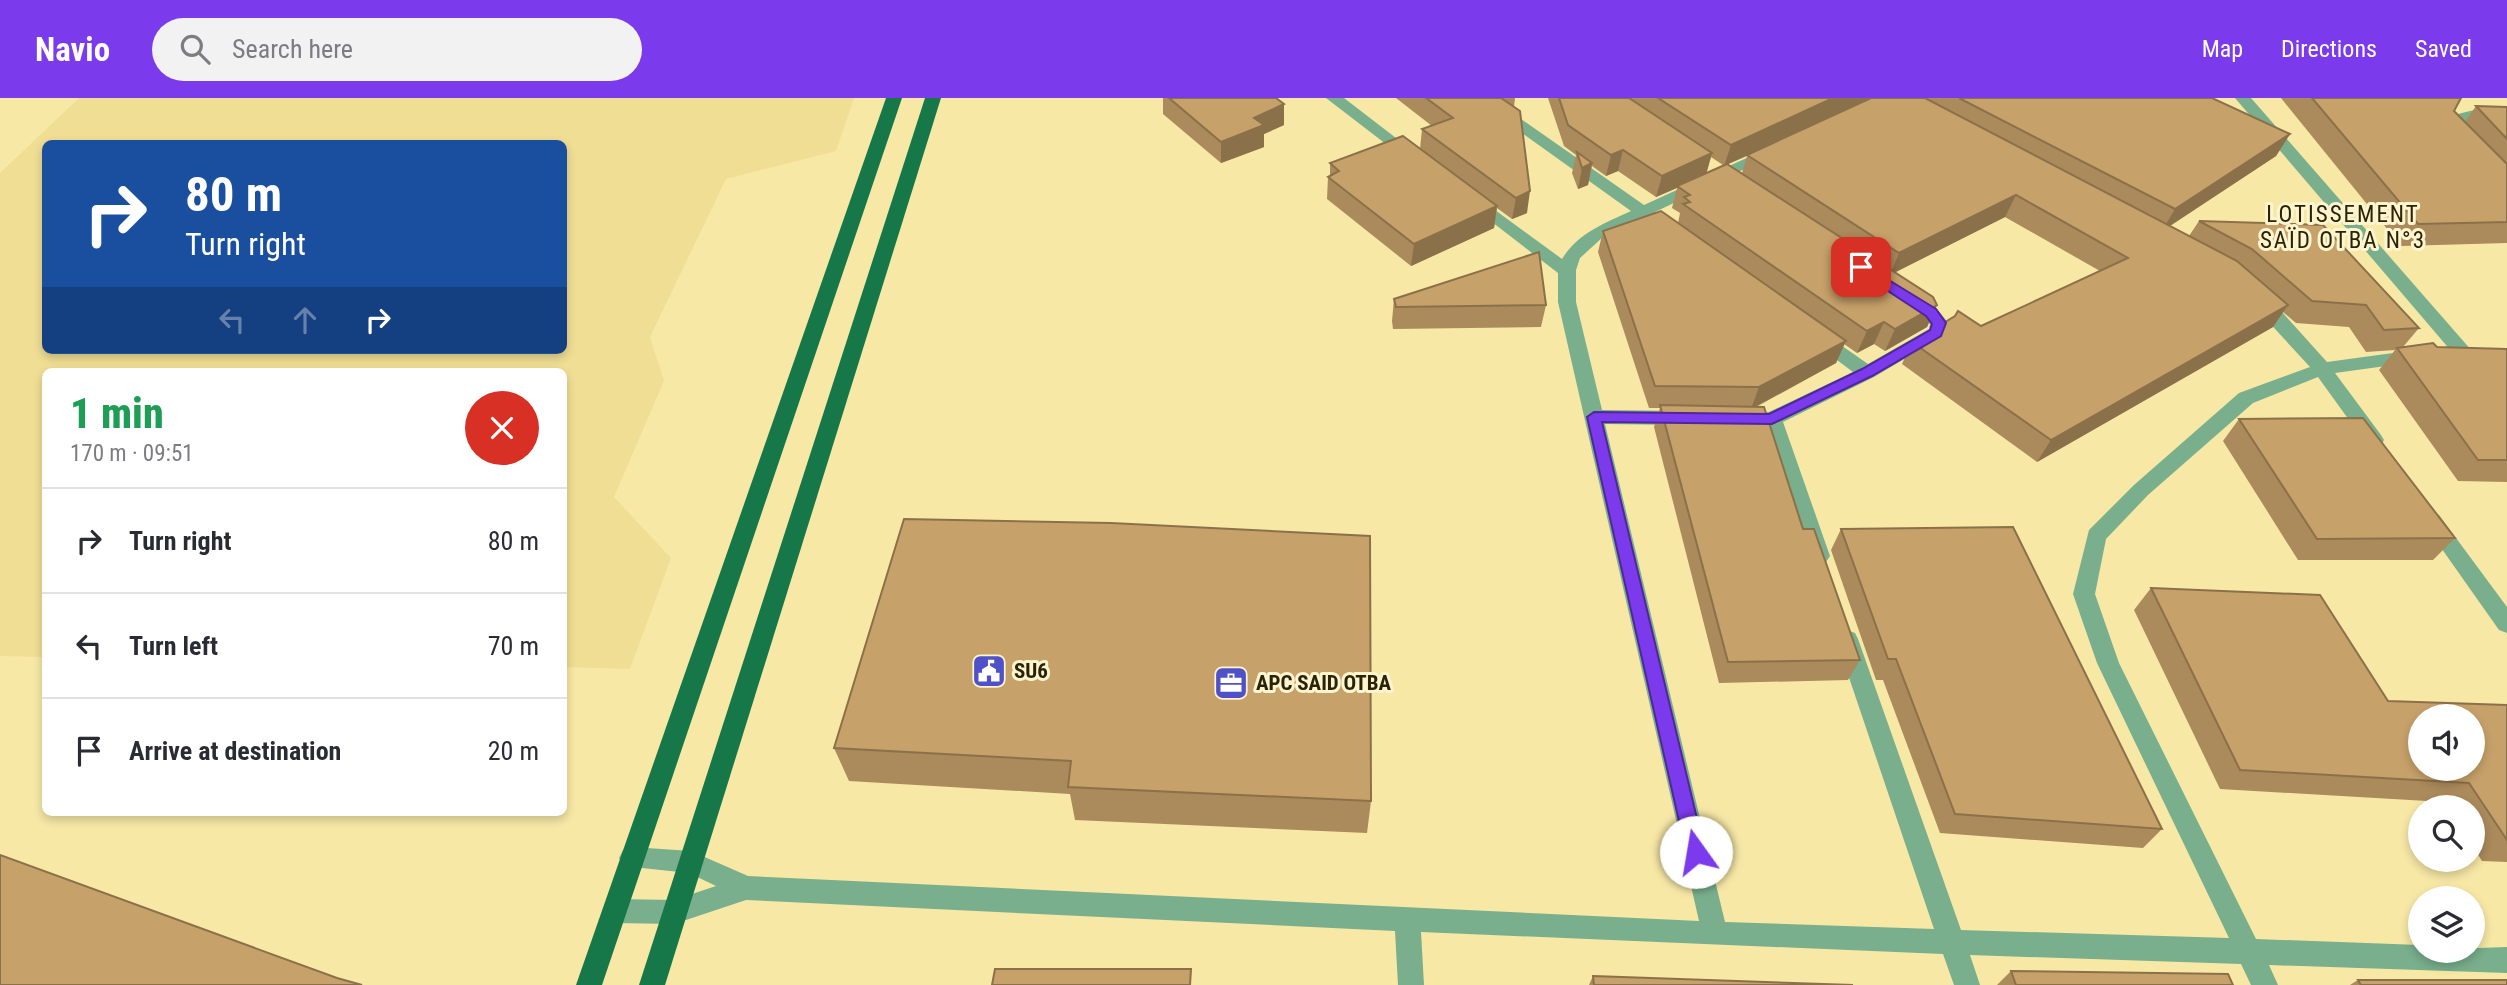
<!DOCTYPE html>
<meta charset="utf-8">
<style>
body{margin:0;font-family:"Roboto Condensed",sans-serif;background:#f2f2f3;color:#2b2b33;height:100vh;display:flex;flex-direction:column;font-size:26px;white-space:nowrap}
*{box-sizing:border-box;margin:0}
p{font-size:23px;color:#7c7c81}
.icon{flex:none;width:38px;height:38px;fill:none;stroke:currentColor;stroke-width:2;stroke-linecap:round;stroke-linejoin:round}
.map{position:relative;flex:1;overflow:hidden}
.details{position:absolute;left:42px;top:270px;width:525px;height:448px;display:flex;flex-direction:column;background:#fff;border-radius:10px;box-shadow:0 4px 10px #0003}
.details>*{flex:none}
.guide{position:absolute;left:42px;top:42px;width:525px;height:214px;border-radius:10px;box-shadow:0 4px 10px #0003;background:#1a4fa0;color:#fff;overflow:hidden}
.fabs{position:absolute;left:2408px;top:606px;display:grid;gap:14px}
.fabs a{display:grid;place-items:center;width:77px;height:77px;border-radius:50%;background:#fff;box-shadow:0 4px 10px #0003;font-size:35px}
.pin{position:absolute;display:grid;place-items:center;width:60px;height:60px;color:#fff;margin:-30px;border-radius:14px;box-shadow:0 4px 10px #0006}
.me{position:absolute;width:77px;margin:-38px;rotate:347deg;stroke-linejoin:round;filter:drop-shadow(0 0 5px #0008)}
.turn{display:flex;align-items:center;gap:24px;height:147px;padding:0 28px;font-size:32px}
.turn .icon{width:91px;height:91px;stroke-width:2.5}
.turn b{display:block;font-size:49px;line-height:60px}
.lanes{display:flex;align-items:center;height:66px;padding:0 28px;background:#0003;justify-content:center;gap:35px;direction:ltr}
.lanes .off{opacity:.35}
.round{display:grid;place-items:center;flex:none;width:74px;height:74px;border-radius:37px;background:#f2f2f3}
.head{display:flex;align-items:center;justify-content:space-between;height:119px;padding:0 28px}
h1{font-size:42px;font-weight:800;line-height:52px;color:#1e9e55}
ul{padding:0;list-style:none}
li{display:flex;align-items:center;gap:21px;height:105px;padding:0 28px;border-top:2px solid #e1e1e2}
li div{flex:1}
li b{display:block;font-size:26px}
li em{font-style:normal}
header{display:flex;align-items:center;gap:42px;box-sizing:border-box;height:98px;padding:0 35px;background:#7c3aed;color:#fff}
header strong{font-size:33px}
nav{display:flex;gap:38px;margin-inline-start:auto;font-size:24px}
.search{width:490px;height:63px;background:#f2f2f3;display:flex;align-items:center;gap:18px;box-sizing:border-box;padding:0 24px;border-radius:38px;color:#7c7c81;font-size:26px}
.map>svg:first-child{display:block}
</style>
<header>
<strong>Navio</strong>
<div class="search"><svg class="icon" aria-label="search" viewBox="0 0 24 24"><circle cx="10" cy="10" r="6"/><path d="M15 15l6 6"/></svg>Search here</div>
<nav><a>Map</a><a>Directions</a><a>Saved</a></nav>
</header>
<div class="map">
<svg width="2507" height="887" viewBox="0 0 2507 887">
<rect width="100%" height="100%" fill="#f7e8a6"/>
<path fill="#f0de94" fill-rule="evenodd" d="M79 0H854L836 53 726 81 650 239 664 283 614 399 671 460 630 571 564 569V273H46L45 559 0 558V75ZM46 46H564V252H46Z"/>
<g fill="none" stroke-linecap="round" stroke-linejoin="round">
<g fill="#79af8d" fill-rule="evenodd">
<path d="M1326 0H1344L1422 60 1414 65 1408 63Z"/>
<path d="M1473 0H1491L1644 107 1764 52 1770 50 1778 55 1655 114 1659 119 1657 123 1642 120 1603 139 1580 160 1576 172V204L1602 312 1683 313 1693 320 1683 327 1605 326 1725 824 1934 831 1836 541 1839 535 1847 532 1855 535 1858 541 1961 832 2229 840 2097 565 2073 496 2089 432 2134 387 2239 295 2310 269 2253 207 2250 203 2259 197 2282 214 2327 264 2415 252 2424 258 2415 264 2335 275 2381 337 2384 342 2381 347H2367L2318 279 2253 305 2148 397 2106 441 2095 496 2119 565 2256 841 2420 847V852L2507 849V875L2269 867 2278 887H2251L2241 866 1970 857 1980 887H1954L1943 856 1421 834 1424 887H1398L1395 833 746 802 674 826 615 825 606 822 602 813 606 804 615 801 674 802 716 788 689 775 623 768 619 760 623 752 632 749 691 753 748 778 1699 823 1558 204V175L1466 104 1468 101H1480L1562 161C1578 135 1605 125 1631 113Z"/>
<path d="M2235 0H2251L2472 253 2474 257 2472 261H2458Z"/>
<path d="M2474 12 2507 13V23L2461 24 2456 31 2463 39 2455 44 2440 32 2450 18Z"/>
<path d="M1911 196C1927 200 1939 212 1948 225L1943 238 1874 279 1783 324 1830 458 1826 464H1812L1765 328 1740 327 1730 320 1740 313 1769 314 1853 274 1813 244 1810 240 1813 236H1825L1868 266 1929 231 1930 226 1902 202Z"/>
<path d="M2432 414 2439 417 2507 509V535L2499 532 2425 427 2422 422 2425 417Z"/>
</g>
<g fill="#167849" fill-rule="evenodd">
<path d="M886 0H902L602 887H576Z"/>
<path d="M925 0H941L665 887H639Z"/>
</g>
</g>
<g fill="#ab8a5b" fill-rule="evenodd">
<path d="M1163 0H1276L1284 27 1264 36V49L1221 65 1163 16Z"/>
<path d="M1396 0H1515L1514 9 1527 115 1512 121 1497 110 1494 130 1411 168 1327 101 1328 79H1330V65L1420 51 1422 31 1432 28Z"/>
<path d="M1548 0H2212L2290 36 2276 58 2170 128 2189 138 2199 123 2419 230 2403 249 2507 251V384L2458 383 2379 272 2395 252 2366 254 2349 229 2296 225 2283 214 2273 229 2037 364 1902 266 1912 244 1981 228 2100 173 2005 119 1895 174 1937 207 1927 229 1885 253 1874 246 1857 255 1844 246 1836 265 1756 309 1803 431 1860 562 1848 582 1719 585 1654 329 1660 310H1649L1598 154 1603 133 1678 125 1680 115 1672 110 1677 90 1656 99 1618 73 1606 78 1592 68 1588 87 1578 91 1572 75 1576 57 1564 48ZM1747 58 1742 75 1728 66ZM1711 59 1723 67 1706 75Z"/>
<path d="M2281 0H2461L2454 13 2465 24 2476 8 2507 9V145L2401 148Z"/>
<path d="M1394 201 1546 207 1541 229 1393 231 1392 223Z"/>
<path d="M2239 321 2455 440 2433 462H2298L2223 343Z"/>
<path d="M904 421 1371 703 1367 735 1075 722 1070 696 849 683 834 650Z"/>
<path d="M1841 431 2162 731 2143 750 1940 735 1883 582H1876L1831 452Z"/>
<path d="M2151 490 2388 603 2507 607V764L2482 763 2473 749V709H2447L2444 704 2220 691 2134 512Z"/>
<path d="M2011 873 2233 887H1997Z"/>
<path d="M1593 878 1853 887H1589Z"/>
<path d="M2358 882 2507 887H2350Z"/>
</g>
<g fill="#8b714a">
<path d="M1833 0H1872L1724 68 1731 47Z"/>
<path d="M1284 6V27L1264 36V49L1221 65V44L1254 20Z"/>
<path d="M2290 36 2276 58 2162 133 2175 111Z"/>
<path d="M1623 52 1618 73 1606 78 1611 57Z"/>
<path d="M1712 55 1706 77 1656 99 1662 78Z"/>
<path d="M1592 65 1588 87 1578 91 1582 70Z"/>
<path d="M1530 93 1527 115 1512 121 1516 100Z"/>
<path d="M2016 97 2005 119 1890 177 1899 155Z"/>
<path d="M1497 108 1494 130 1411 168 1414 146Z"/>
<path d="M1937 207 1927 229 1885 253 1895 231Z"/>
<path d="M2288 207 2273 229 2037 364 2051 342Z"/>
<path d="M1884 224 1874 246 1857 255 1867 233Z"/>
<path d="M1846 243 1836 265 1751 311 1759 289Z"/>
</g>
<g fill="#c7a16a" stroke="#8b714a" stroke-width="2" fill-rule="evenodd">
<path d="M1169 0H1276L1284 6 1254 20 1264 27 1221 44Z"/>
<path d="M1426 0H1501L1520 13 1530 93 1516 100 1422 31 1453 20Z"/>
<path d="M1559 0H1629L1712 55 1662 78 1623 52 1611 57 1568 27Z"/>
<path d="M1658 0H1833L1731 47Z"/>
<path d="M1871 0H1925L2237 163 2288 207 2051 342 1912 244 1955 218 1958 213 1981 228 2128 160 2016 97 1899 155 1747 57Z"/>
<path d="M1959 0H2212L2290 36 2175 111Z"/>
<path d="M2312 0H2461L2454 13 2507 66V124L2418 126Z"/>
<path d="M2476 8 2507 9V41Z"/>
<path d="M1403 38 1497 108 1414 146 1328 79 1339 73 1330 65Z"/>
<path d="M1577 54 1592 65 1582 70Z"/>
<path d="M1727 66 1933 199 1937 207 1895 231 1884 224 1867 233 1683 106 1690 104 1684 99 1690 97 1677 88Z"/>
<path d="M1661 113 1846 243 1759 289 1655 288 1603 133Z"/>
<path d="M2199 123 2323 127 2419 230 2384 232 2366 207 2312 203 2252 151Z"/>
<path d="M1539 154 1546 207 1396 209 1394 201Z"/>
<path d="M2433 245 2437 249 2507 251V362H2478L2397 250Z"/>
<path d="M1660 307 1764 309 1803 431H1814L1860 562 1728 564Z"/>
<path d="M2363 320 2455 440 2317 441 2239 321Z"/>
<path d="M904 421 1111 425 1370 438 1371 703 1068 689 1071 663 834 650Z"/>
<path d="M2013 429 2162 731 1955 716 1896 561H1888L1841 431Z"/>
<path d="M2151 490 2320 497 2388 603 2507 607V742L2469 685 2240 672ZM2420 618H2473V670H2420Z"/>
<path d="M0 757 337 880 362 887H0Z"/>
<path d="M995 871H1191L1190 887H992Z"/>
<path d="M2011 873 2228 876 2233 887H2016Z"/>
<path d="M1593 878 1853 887H1594Z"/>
<path d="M2358 882H2507V887H2361Z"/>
</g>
<path fill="#7c3aed" stroke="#51269a" stroke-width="2" d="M1861 165 1936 211 1946 225 1941 238 1872 278 1772 326 1602 324 1705 754 1702 761 1696 763 1689 761 1686 754 1587 319 1594 314 1769 316 1862 271 1930 232 1932 226 1926 218 1856 172 1854 169Z"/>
<defs>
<g id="civic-square" transform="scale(1.75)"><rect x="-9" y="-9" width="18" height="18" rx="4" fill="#4e51c8" stroke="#fef5cf"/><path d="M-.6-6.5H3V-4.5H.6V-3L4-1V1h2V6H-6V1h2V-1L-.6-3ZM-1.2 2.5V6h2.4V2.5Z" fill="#fff"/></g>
<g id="office-square" transform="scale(1.75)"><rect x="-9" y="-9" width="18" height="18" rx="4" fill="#4e51c8" stroke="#fef5cf"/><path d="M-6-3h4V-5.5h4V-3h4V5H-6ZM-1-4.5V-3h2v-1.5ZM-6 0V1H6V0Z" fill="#fff"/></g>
</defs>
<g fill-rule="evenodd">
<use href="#civic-square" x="989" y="573"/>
<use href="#office-square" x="1231" y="585"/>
</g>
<g text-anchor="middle" stroke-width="6" stroke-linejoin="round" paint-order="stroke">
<g font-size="21" font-weight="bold" fill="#292308" stroke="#fef5cf" text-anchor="start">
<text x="1014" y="580">SU6</text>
<text x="1256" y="592">APC SAID OTBA</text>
</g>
<g font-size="23" letter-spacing="2" fill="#292308" stroke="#fef5cf">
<text x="2343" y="124">LOTISSEMENT<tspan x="2343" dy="26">SAÏD OTBA N°3</tspan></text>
</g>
</g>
</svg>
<div class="fabs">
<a><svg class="icon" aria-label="sound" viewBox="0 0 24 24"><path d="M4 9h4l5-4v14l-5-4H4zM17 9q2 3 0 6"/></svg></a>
<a><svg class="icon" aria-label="search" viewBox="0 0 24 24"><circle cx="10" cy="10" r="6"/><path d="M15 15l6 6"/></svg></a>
<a><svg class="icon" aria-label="layers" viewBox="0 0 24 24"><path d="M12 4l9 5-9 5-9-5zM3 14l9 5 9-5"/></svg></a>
</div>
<div class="pin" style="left:1861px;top:169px;background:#d93025"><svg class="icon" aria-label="arrive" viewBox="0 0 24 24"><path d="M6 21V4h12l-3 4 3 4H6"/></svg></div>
<svg class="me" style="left:1696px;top:754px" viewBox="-20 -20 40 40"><circle r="19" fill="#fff"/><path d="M0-13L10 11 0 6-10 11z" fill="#7c3aed"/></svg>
<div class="guide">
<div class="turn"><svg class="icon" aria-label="right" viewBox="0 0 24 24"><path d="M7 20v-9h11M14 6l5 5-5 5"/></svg><div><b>80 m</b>Turn right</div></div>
<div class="lanes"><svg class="icon off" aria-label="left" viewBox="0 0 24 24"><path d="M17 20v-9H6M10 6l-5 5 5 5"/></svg><svg class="icon off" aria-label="ahead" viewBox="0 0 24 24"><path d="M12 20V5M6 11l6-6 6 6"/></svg><svg class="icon" aria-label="right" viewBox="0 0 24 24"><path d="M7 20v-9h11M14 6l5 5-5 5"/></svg></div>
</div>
<section class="details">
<div class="head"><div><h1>1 min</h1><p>170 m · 09:51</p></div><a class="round" style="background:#d93025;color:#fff"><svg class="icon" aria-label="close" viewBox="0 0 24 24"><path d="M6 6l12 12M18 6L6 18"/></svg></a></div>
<ul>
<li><svg class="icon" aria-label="right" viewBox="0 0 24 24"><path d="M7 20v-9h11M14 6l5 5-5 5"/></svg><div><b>Turn right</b></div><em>80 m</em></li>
<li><svg class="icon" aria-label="left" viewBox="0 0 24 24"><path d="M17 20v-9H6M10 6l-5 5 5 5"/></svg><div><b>Turn left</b></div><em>70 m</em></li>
<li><svg class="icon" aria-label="arrive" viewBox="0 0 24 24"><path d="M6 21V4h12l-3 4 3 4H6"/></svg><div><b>Arrive at destination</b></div><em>20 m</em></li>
</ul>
</section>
</div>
